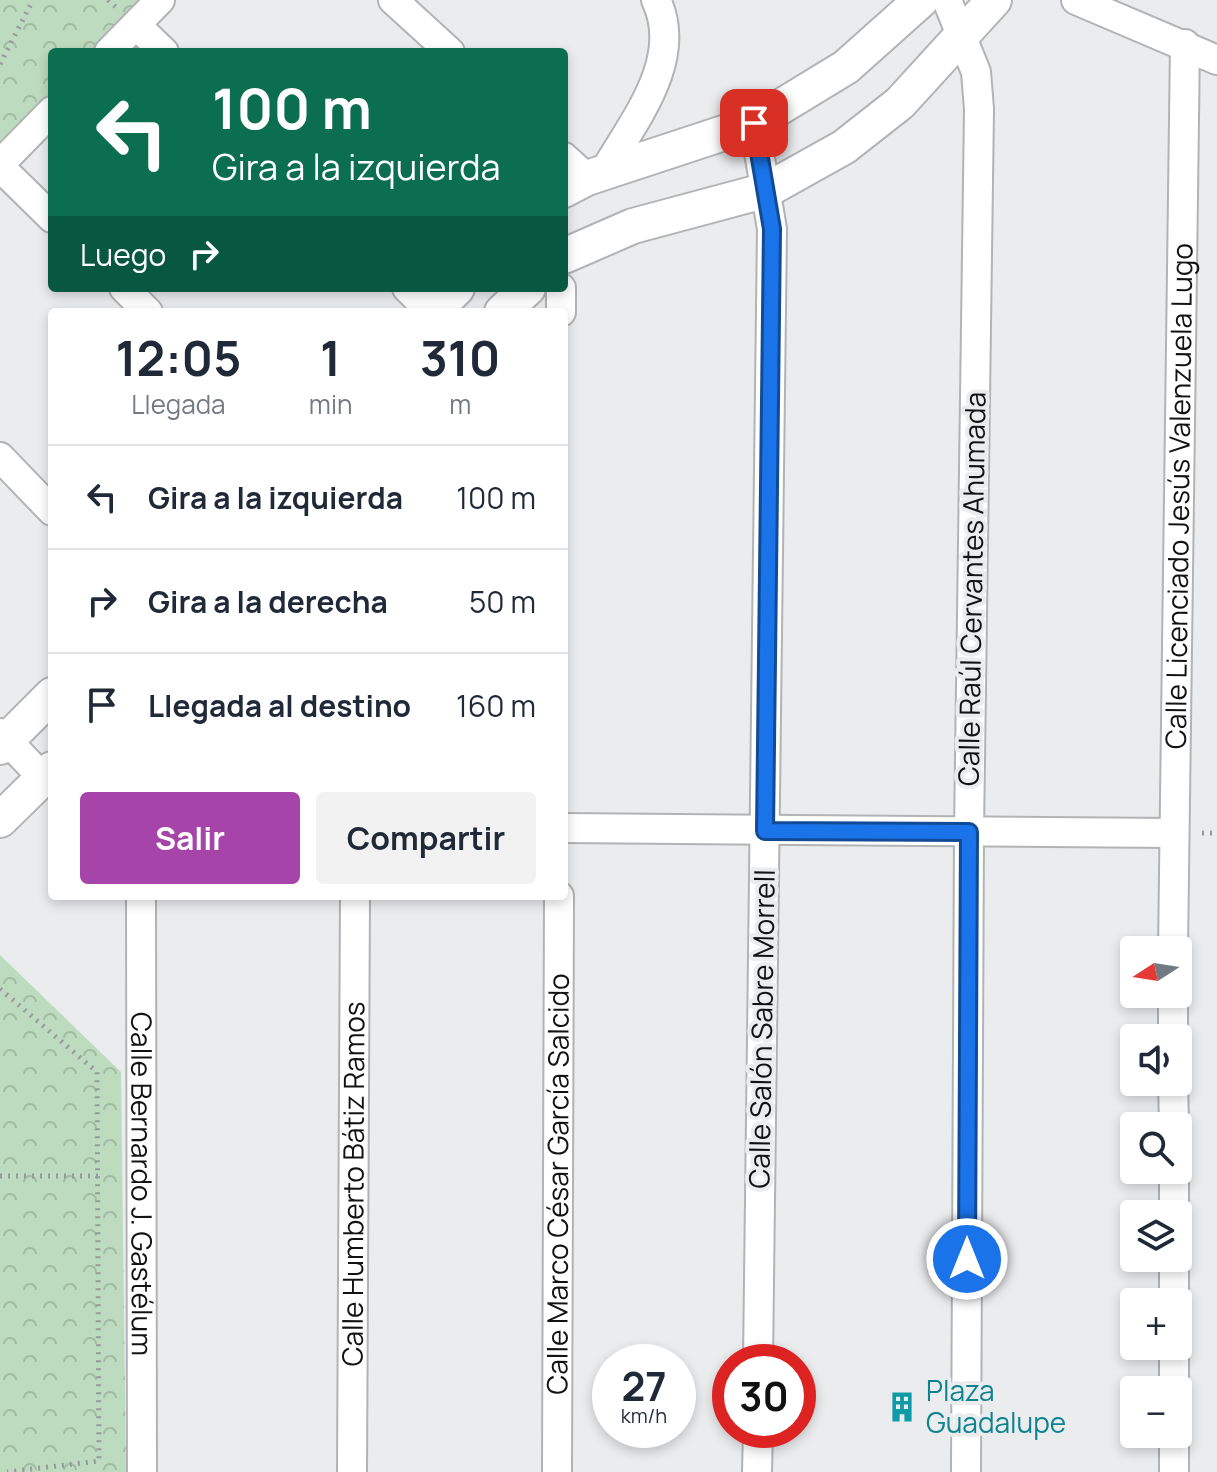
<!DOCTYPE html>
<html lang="es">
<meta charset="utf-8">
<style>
body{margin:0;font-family:Manrope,sans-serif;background:#f2f2f3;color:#1f2937;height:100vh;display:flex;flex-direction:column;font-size:30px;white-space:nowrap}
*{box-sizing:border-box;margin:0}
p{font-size:26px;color:#747a83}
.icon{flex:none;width:44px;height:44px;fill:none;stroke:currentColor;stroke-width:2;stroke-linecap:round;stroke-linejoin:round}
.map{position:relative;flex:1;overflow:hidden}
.panel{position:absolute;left:48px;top:308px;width:520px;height:592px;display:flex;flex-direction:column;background:#fff;border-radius:8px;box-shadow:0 4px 12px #0003}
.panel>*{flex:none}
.top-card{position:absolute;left:48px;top:48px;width:520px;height:244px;border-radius:8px;box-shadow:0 4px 12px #0003;background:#0b6e4f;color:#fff;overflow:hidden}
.needle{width:52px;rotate:258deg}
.fabs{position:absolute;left:1120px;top:936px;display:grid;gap:16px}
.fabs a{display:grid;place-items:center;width:72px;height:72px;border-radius:8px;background:#fff;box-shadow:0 4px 12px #0003;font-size:40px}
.speed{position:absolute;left:592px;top:1344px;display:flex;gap:16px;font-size:40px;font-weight:700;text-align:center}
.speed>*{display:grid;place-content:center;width:104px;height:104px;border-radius:50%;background:#fff;box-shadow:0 4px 12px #0003;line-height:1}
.speed small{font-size:20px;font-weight:400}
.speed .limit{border:12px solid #d22;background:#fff;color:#111}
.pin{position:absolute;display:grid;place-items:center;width:68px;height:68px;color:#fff;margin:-34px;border-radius:16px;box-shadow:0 4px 12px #0006}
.me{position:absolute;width:88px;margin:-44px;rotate:0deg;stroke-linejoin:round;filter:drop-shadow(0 0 6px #0008)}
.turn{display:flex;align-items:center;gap:28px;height:168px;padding:0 32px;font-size:36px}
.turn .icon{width:104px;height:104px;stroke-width:2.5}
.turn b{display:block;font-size:56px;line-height:68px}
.then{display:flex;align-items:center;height:76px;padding:0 32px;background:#0003;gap:16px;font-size:30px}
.eta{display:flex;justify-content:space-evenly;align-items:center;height:136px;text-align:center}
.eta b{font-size:48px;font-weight:700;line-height:56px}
.action{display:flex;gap:16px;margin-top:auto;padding:16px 32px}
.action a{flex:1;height:92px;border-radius:8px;background:#a744aa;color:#fff;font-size:32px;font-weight:700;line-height:92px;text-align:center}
.action a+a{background:#f2f2f3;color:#1f2937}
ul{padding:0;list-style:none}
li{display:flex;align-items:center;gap:24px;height:104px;padding:0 32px;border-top:2px solid #e0e1e3}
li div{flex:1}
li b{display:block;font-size:30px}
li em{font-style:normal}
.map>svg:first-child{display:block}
</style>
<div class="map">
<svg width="1217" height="1472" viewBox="0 0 1217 1472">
<defs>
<pattern id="park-crowns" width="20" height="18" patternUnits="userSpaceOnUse" patternTransform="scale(2)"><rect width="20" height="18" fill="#bddbbe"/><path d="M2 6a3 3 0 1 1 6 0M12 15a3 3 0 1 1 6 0" fill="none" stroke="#a1bba2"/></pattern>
</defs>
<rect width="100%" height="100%" fill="#ebecee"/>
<g fill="url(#park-crowns)">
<path d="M0 0H149L99 52H52V100L0 154Z"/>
<path d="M0 955 121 1072 126 1472H0Z"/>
</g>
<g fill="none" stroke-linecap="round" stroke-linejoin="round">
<g stroke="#b2b3b5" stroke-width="32">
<g id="minor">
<path d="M393 0 450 52"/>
<path d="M947 0 976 72 979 109 969 832 966 1472"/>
<path d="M1076 0 1217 60"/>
<path d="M136 25 164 52"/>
<path d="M109 52 160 0"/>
<path d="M754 123 772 229 758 1362"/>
<path d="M564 157 587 178"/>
<path d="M0 164 52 111"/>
<path d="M0 167 52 218"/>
<path d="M604 172C632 123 685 60 656 0"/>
<path d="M124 288 148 312"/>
<path d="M407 288 431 312"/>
<path d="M561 312V288"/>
<path d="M0 457 52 511"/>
<path d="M0 733 43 778"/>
<path d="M564 828 1173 833"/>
<path id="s1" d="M141 896 142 1472"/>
<path id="s2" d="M1173 950 1185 44"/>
<path d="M1173 994V1038"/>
<path d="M1173 1082 1174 1126"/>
<path d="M1174 1170V1214"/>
<path d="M1174 1258V1302"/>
<path d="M1174 1346V1390"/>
<path d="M1174 1434V1472"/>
<path id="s3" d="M352 1472 355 896"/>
<path id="s4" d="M557 1472 559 896"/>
<path d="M757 1472 758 1430"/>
</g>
</g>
<g stroke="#b2b3b5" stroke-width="38">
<g id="tertiary">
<path d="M564 190 587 178 754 123 846 67 921 0"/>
<path d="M564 256 633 226 767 190 844 147 900 103 994 0"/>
<path d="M433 312 457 288"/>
<path d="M502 312 528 288"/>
<path d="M0 747 52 695"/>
<path d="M0 820 52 769"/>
</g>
</g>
<g stroke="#999a9c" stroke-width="5" stroke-dasharray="2 6" stroke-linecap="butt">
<path d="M108 0 117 8"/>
<path d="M0 64 33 0"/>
<path d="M1202 833H1217"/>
<path d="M0 989 97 1072 99 1461 7 1472"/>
<path d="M0 1176H98"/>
</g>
<use href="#minor" stroke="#fff" stroke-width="28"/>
<use href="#tertiary" stroke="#fff" stroke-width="34"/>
</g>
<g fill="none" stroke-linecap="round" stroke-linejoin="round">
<g stroke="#114b97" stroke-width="20">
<path id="route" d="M754 123 772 229 765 831 969 832 967 1259"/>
</g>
<use href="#route" stroke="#1a73e8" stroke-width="14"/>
</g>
<defs>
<g id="building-bare" transform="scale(2.4)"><path d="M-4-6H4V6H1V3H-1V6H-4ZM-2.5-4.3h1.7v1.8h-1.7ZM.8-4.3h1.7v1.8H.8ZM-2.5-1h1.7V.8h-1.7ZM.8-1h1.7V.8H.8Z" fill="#0f9aa8" stroke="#ebecee" stroke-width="2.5" paint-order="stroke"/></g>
</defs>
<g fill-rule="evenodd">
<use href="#building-bare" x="902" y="1407"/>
</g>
<g text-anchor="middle" stroke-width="8" stroke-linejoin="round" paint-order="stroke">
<g font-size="28" fill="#121213" stroke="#ebecee">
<text dy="10" stroke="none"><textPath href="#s2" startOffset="454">Calle Licenciado Jesús Valenzuela Lugo</textPath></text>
<text transform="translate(972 589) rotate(-89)" y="10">Calle Raúl Cervantes Ahumada</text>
<text transform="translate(762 1029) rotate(-89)" y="10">Calle Salón Sabre Morrell</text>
<text dy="10" stroke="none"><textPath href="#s1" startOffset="288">Calle Bernardo J. Gastélum</textPath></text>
<text dy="10" stroke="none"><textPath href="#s3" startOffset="288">Calle Humberto Bátiz Ramos</textPath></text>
<text dy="10" stroke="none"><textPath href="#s4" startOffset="288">Calle Marco César García Salcido</textPath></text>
</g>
<g font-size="28" fill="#0d838f" stroke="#ebecee" text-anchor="start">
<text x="926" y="1401">Plaza<tspan x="926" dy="32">Guadalupe</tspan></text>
</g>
</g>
</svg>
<div class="fabs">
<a><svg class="needle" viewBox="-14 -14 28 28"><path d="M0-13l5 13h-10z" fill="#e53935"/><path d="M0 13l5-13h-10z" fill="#747a83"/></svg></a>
<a><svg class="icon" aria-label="sound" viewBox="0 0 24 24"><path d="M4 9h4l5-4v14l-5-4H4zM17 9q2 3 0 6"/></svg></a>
<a><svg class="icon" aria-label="search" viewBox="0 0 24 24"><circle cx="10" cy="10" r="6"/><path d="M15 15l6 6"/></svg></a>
<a><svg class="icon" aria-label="layers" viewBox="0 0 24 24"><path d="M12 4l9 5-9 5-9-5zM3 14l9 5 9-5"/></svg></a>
<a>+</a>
<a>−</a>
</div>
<div class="speed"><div>27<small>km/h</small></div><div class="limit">30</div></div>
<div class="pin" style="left:754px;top:123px;background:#d93025"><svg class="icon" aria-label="arrive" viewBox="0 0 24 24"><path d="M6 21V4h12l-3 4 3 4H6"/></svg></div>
<svg class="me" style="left:967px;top:1259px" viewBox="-20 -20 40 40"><circle r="17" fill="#1a73e8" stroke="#fff" stroke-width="3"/><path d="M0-11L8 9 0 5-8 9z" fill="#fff"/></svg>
<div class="top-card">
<div class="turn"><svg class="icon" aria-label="left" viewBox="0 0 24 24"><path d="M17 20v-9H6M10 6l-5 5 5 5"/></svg><div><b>100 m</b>Gira a la izquierda</div></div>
<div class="then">Luego<svg class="icon" aria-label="right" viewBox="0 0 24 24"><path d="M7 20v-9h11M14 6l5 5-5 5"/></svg></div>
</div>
<section class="panel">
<div class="eta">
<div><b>12:05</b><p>Llegada</p></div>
<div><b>1</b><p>min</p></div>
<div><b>310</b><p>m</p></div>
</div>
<ul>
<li><svg class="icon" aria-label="left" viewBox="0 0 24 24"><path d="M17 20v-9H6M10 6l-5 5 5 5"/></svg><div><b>Gira a la izquierda</b></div><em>100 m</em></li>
<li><svg class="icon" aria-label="right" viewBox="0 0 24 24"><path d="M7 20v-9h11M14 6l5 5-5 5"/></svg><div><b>Gira a la derecha</b></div><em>50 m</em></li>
<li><svg class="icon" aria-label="arrive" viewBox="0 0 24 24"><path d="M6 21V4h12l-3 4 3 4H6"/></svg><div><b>Llegada al destino</b></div><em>160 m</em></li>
</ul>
<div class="action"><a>Salir</a><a>Compartir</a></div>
</section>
</div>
